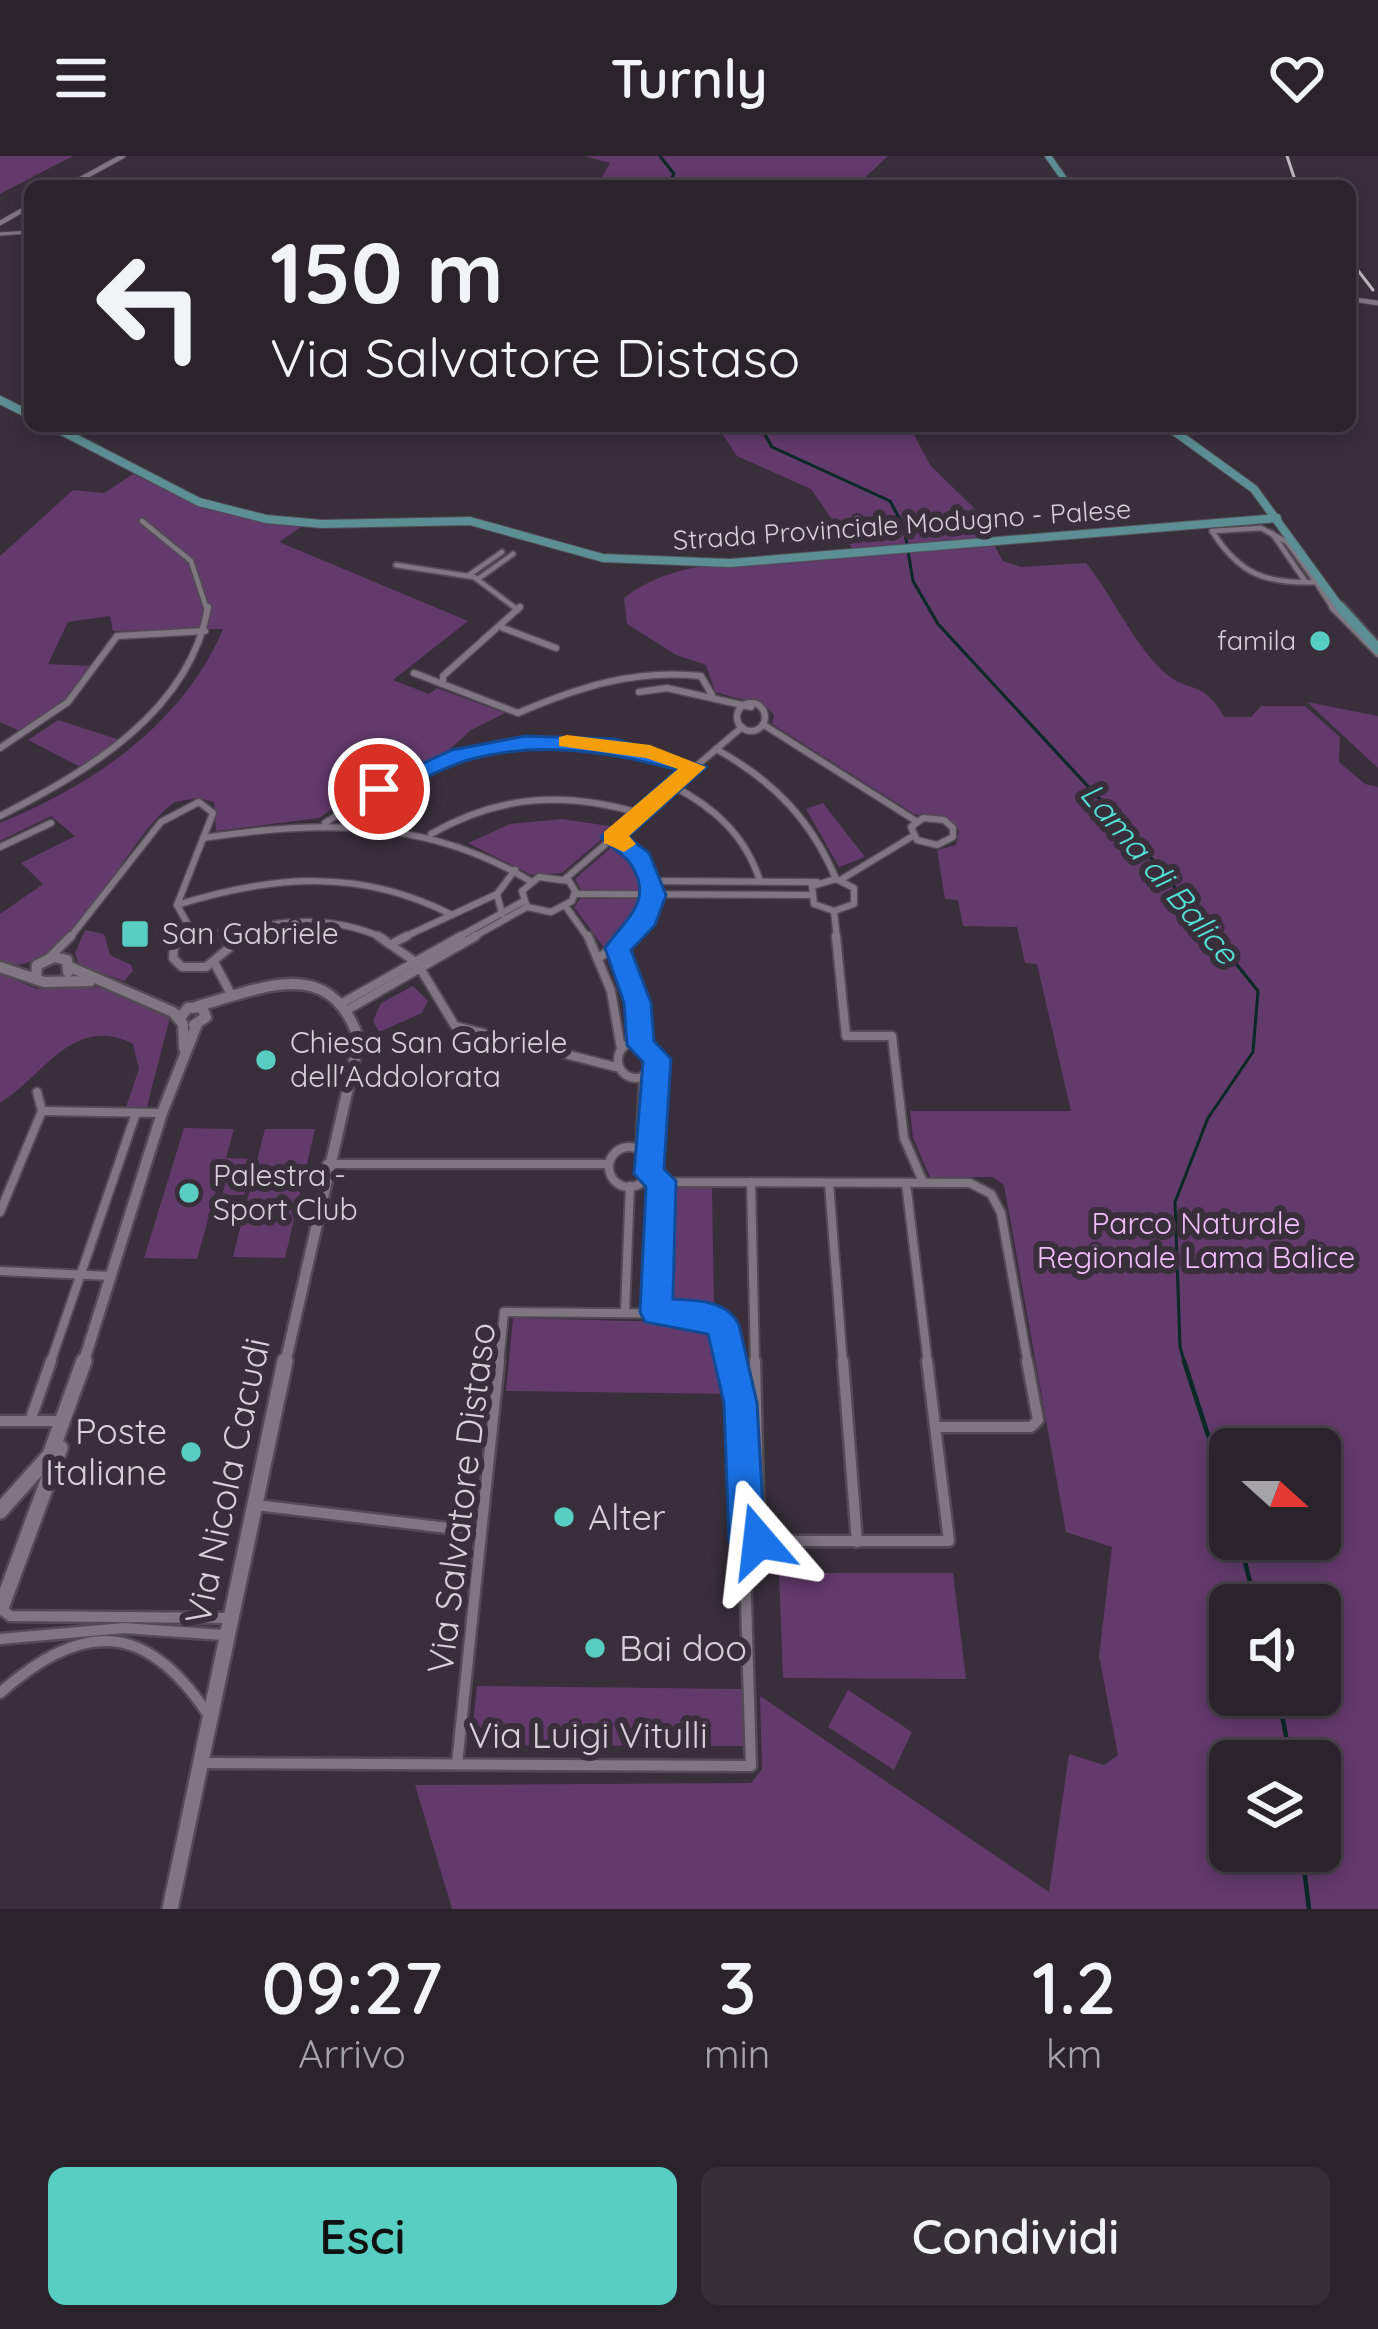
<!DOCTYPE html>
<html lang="it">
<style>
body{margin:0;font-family:Quicksand,sans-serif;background:#362f38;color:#f1f3f6;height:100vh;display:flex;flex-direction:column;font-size:45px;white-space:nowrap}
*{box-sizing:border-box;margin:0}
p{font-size:39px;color:#a5a4a9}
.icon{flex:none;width:66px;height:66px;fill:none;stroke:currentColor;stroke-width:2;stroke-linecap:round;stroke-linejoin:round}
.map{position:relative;height:1753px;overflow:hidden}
.drawer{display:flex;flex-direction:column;background:#2a232c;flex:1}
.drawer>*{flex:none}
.banner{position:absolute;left:24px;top:24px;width:1332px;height:252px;border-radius:18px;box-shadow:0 6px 18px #0003,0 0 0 3px #464048;background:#2a232c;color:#f1f3f6;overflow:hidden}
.needle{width:78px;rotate:111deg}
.tools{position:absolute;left:1209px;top:1272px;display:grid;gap:24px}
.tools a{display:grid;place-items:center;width:132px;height:132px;border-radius:18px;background:#2a232c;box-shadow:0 6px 18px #0003,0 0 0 3px #464048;font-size:60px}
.pin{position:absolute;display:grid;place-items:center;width:102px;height:102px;color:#fff;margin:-51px;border:6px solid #fff;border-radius:50%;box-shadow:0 3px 12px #0007}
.me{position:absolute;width:132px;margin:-66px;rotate:343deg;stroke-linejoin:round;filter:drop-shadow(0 0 9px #0008)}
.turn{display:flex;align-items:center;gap:42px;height:252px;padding:0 48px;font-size:54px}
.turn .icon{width:156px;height:156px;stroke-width:2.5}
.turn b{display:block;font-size:84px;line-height:102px}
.eta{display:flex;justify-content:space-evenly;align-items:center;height:204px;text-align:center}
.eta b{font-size:72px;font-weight:600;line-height:84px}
.button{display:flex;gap:24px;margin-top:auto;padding:24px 48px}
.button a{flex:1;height:138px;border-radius:18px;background:#57cec1;color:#111;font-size:48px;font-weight:600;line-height:138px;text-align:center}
.button a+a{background:#362f38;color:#f1f3f6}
header{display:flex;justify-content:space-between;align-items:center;height:156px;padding:0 48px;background:#2a232c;font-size:54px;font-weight:600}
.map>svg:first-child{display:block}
</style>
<header><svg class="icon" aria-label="menu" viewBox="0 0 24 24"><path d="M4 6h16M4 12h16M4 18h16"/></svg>Turnly<svg class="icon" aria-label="heart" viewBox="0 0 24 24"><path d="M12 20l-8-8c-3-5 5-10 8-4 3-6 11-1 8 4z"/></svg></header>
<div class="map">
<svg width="1378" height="1753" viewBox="0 0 1378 1753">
<rect width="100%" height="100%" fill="#382f3a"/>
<g fill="#623a6b" fill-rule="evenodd">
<path d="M0 0H73L0 38Z"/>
<path d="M584 0H888L856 30H597L610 7Z"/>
<path d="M717 270H931L911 273 930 309 973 351 1003 405 1021 411 1086 407C1113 440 1133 488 1165 517 1187 537 1204 523 1224 561H1251L1261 550H1305L1340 581 1339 606 1365 628 1378 631V1753H452L415 1629 751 1627 762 1613 760 1540 1049 1736 1069 1598 1104 1609 1118 1599 1099 1500 1112 1391 1066 1376 1004 1029 993 1021H930L913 982 910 955H1071L1037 808 1025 807 1017 771 963 770 958 744 945 743 937 694 956 689 959 675 950 664 914 658 772 568 774 559 765 550 715 536 706 509 676 499 627 468 624 442C682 395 786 406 856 398L811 333 737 300ZM1230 1293H1320V1383H1230ZM1230 1449H1320V1539H1230ZM1230 1605H1320V1695H1230Z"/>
<path d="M133 318 205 353 301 371 279 386 468 465 393 524 429 538 437 532 505 557 471 574 440 602 373 626 319 662 216 675 214 646 198 642 175 646C124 679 72 827 0 807V758L43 728 21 707 75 680 51 660 0 685V667C93 629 183 568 223 473L113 475 110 460 68 466 48 508 94 510 62 547 22 576 0 566V400L73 334 104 337Z"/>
<path d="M1307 546 1378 560V612Z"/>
<path d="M58 564 120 584 82 612 28 584Z"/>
<path d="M823 647 865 701 839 711 806 653Z"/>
<path d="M562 663 616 671 562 717 531 719 468 687 510 668Z"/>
<path d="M615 688 638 709 647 734H581L575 723Z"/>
<path d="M580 743H647L632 773 605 793 574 751Z"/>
<path d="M85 774 104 778 110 799 131 809 133 815 124 825 79 809 75 797Z"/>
<path d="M0 818 37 833 68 828 110 833 170 861 147 951H126L139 913 133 888C73 857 43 921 0 947Z"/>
<path d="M413 830 428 845 422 857 379 876 373 865 381 847Z"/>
<path d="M184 972 234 973 226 1002 254 1003 244 1039H222L227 1021H220L197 1103 144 1102Z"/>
<path d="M265 973H315L285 1102 233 1101Z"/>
<path d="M678 1032H712L714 1152 668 1150 670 1039Z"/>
<path d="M513 1162 712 1167 724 1180 734 1238 506 1235Z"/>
<path d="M779 1417H953L966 1523 783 1522Z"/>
<path d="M477 1530 742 1533 743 1590 471 1589Z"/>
<path d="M848 1534 912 1576 894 1614 828 1571Z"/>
</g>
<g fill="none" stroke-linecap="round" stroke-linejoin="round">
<g stroke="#092926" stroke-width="3">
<path d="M660 0 674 18 667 30"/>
<path d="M760 270 772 291 890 345 904 371 913 425 938 468 1131 677 1258 835 1253 896 1208 962 1175 1046 1180 1191 1185 1208"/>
</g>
<g stroke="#092926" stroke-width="4.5">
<path d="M1184 1205 1230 1347"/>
<path d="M1239 1383 1256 1449"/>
<path d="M1278 1539 1291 1605"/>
<path d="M1302 1695 1309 1753"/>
</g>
<g stroke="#524b54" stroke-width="4.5">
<path id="minor-far4" d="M0 78 30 76"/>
</g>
<g stroke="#524b54" stroke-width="8">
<g id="minor-far3">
<path d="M142 365 191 405 207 454"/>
<path d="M1261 372 1287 386 1316 426C1265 428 1239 418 1212 375Z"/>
<path d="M1272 377 1305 425"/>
<path d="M396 409 474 421 518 454"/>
<path d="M469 419 502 396"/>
<path d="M478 423 513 398"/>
<path d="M1316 426 1334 454"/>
<path d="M1316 426H1321"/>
</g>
</g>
<g stroke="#524b54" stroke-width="9">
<g id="minor-far2">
<path d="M1332 451 1378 498"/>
<path d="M503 472 556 492"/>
<path d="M414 517 518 557C579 531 634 513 701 520L712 539"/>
<path d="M443 528V520L520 451"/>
<path d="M639 536 667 532 751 551"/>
<circle cx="751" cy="561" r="14"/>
<path d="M764 569 916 665"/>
<path d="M0 592 68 546 117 480 205 475"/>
<path d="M716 593C772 624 811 663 836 723"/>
<path d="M673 630C715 652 745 679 760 725"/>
<path d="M0 660C88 615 190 556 208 451"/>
<path d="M923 662 944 664 953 672V681L937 689 917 684 911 671Z"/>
<path d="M325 667C446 588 555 566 694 611"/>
<path d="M431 678C499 639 564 635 639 657"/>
<path d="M613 681 640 703 654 738 639 772 624 783"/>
<path d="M203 682C320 664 426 662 530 725"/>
<path d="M0 691 51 667"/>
<path d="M539 721 569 725 575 735 572 745 551 756 527 751 522 735Z"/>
<path d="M565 723 742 571"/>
<path d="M836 723 854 732V748L834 755 814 748 812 730Z"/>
<path d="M842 723 913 680"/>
<path d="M652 725 817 726"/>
<path d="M575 738 809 739"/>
<path d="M177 749C273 719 361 712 452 759"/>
<path d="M566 751 589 783"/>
<path d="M834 755 837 783"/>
<path d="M502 758 497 738 515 714"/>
<path d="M223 778C279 764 331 758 385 783"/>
<path d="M69 783 161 666 199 646 213 657 177 749 192 776"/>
<path d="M184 783 199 774 223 778 225 783"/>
<path d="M400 783 497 738"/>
<path d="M455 783 522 746"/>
<path d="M470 783 527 751"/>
</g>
</g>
<g stroke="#524b54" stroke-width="12">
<g id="minor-far1">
<path d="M189 780 174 790 173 802 182 811H206L229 792 224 780"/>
<path d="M378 780 417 807 455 870 616 911"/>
<path d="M588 780 611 835 621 893"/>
<path d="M836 780 846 880H892L904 982 923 1026"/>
<path d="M395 786 407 780"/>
<path d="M618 792 638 847 641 888"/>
<path d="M50 801 71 780"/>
<path d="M600 801 628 780"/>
<path d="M215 808 232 840"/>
<path d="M344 846 461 780"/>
<path d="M349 853 476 780"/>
<circle cx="636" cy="904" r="18"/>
<path d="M42 955 162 957"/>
<circle cx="629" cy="1011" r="20"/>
<path d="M640 995 644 919"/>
<path d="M650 1003 654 913"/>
<path d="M327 1008H607"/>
<path d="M649 1019 671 1026 970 1027 991 1038 1001 1057 1028 1208"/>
<path d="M751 1026 755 1208"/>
<path d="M829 1027 843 1208"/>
<path d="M906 1027 928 1208"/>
<path d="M0 1056 42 955 37 936"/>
<path d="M0 1115 111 1120"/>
<path d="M625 1156 630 1030"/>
<path d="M656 1157 661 1025"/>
<path d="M50 1208 136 957"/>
<path d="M499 1208 504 1156 703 1158 723 1169 731 1208"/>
</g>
</g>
<g stroke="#524b54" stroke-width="15">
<g id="minor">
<path d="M755 1205 759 1385"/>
<path d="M843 1205 857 1386"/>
<path d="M0 1265H64"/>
<path d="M30 1265 51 1205"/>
<path d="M936 1271H1031L1038 1264 1027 1205"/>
<path d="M256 1349 481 1376"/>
<path d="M747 1385H949L927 1205"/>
<path d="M3 1454 10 1460 227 1462"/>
<path d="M0 1483 124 1472 224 1479"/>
<path d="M0 1537C81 1465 145 1464 207 1557"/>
<path d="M203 1607 751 1610 740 1247 731 1205"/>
<path d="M457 1608 499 1205"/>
</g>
</g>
<g stroke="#524b54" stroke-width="6">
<g id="tertiary-far2">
<path d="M68 30 123 0"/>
<path d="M0 67 30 50"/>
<path d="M1350 143 1378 147"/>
</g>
</g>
<g stroke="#524b54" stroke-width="15">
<g id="tertiary-far1">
<path d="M0 811 44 826 90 825"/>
<path d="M70 811 173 856 183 868 184 892"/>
<path d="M36 823 37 809 54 801 67 804 68 816"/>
<path d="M198 850C263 832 331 798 359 884L285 1208"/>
<path d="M179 863 188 852 202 851 206 861 194 869"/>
<path d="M83 1208 162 957 197 868"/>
</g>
</g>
<g stroke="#524b54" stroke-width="20">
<g id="tertiary">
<path d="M0 1355 50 1299 84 1205"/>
<path d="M1 1452 60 1292"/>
<path d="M170 1753 285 1205"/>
</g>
</g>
<g stroke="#524b54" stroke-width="8">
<path id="secondary-far2" d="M1048 0 1069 30"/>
</g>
<g stroke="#524b54" stroke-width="10">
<g id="secondary-far1">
<path d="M0 244 30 259"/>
<path d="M52 270 199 346 266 363 322 368 470 365 603 402 730 407 1277 362"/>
<path d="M1167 270 1254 333 1342 454"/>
</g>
</g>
<g stroke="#524b54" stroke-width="14">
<path id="secondary" d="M1340 451 1378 493"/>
</g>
<use href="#minor-far4" stroke="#807682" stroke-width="3"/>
<use href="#minor-far3" stroke="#807682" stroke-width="4.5"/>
<use href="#minor-far2" stroke="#807682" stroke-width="6"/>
<use href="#minor-far1" stroke="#807682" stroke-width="8"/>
<use href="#minor" stroke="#807682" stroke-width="10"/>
<use href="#tertiary-far2" stroke="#807682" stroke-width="4.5"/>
<use href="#tertiary-far1" stroke="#807682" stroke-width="10"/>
<use href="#tertiary" stroke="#807682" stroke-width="15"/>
<use href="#secondary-far2" stroke="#5b8f93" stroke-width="6"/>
<use href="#secondary-far1" stroke="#5b8f93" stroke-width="8"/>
<use href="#secondary" stroke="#5b8f93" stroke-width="10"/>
<g stroke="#bcb6bd" stroke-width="3">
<path d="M1287 0 1297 30"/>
<path d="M1350 104 1373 134"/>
</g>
</g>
<path fill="#1a73e8" stroke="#114b97" stroke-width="3" d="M525 580 615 583 706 611 628 681 649 697 666 739 655 769 631 794 651 847 654 885 671 903 664 1013 676 1025 673 1143C697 1144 727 1144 739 1169L757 1247 764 1370 777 1385 772 1398 759 1403 734 1398 729 1385 724 1247 708 1178 645 1166 640 1156 646 1031 634 1018 643 906 627 889 624 847 605 792C624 764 656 745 630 707 623 697 609 691 601 681L677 614C609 595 535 584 465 605 436 614 409 632 379 640L367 633 452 594Z"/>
<path fill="#f59e0b" d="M567 579 650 589 706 611 629 680 636 688 624 696 604 687V676L678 613 646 602 559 590V581Z"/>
<g fill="#57cec1" stroke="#382f3a" stroke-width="4.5">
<circle cx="1320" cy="485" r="12"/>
<rect x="120" y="763" width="30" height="30" rx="6"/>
<circle cx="266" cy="904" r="12"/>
<circle cx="189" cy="1037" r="12"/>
<circle cx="191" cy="1296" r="12"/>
<circle cx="564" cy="1361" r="12"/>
<circle cx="595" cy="1492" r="12"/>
</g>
<g text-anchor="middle" stroke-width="12" stroke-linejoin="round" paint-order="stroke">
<g font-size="27" fill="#d6d0d7" stroke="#382f3a">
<text transform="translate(902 369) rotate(-4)" y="9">Strada Provinciale Modugno - Palese</text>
</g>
<g font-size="27" fill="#d6d0d7" stroke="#382f3a" text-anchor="end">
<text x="1296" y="494">famila</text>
</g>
<g font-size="30" fill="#d6d0d7" stroke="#382f3a" text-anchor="start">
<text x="162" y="788">San Gabriele</text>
<text x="290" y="897">Chiesa San Gabriele<tspan x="290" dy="34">dell'Addolorata</tspan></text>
<text x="213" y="1030">Palestra -<tspan x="213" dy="34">Sport Club</tspan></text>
</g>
<g font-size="30" fill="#f2bffd" stroke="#382f3a">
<text x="1196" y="1078">Parco Naturale<tspan x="1196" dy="34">Regionale Lama Balice</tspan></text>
</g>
<g font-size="33" font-style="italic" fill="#51e2d4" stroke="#382f3a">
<text transform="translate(1160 717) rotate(50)" y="12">Lama di Balice</text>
</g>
<g font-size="36" fill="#d6d0d7" stroke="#382f3a" text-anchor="start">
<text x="167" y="1288" text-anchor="end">Poste<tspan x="167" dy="41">Italiane</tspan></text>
<text x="588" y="1374">Alter</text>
<text x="619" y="1505">Bai doo</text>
</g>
<g font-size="36" fill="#d6d0d7" stroke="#382f3a">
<text transform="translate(227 1325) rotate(-78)" y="13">Via Nicola Cacudi</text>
<text transform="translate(461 1342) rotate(-83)" y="13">Via Salvatore Distaso</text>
<text x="588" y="1592">Via Luigi Vitulli</text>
</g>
</g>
</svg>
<div class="tools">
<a><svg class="needle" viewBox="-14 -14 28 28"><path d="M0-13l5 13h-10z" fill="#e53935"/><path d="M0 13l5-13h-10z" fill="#a5a4a9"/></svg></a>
<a><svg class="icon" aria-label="sound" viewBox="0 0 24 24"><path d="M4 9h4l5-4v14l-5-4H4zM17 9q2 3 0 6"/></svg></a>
<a><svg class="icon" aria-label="layers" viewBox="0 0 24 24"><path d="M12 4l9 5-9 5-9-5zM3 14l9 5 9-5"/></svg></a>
</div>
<div class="pin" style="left:379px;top:633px;background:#d93025"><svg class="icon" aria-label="arrive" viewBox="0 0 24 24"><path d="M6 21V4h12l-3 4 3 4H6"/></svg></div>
<svg class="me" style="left:759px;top:1385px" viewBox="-20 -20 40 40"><path d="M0-17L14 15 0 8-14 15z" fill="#1a73e8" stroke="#fff" stroke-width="4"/></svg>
<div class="banner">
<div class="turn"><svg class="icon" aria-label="left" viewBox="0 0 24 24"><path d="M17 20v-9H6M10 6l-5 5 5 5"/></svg><div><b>150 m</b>Via Salvatore Distaso</div></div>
</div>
</div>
<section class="drawer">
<div class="eta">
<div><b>09:27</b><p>Arrivo</p></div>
<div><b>3</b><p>min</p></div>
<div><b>1.2</b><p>km</p></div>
</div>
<div class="button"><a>Esci</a><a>Condividi</a></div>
</section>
